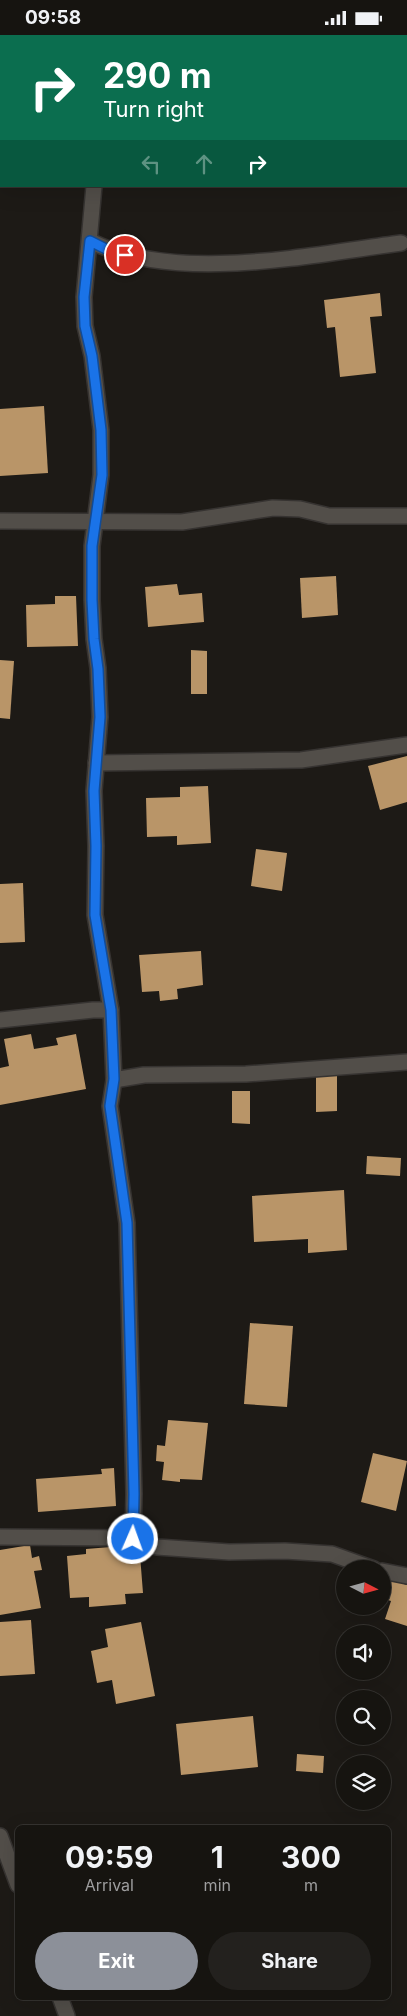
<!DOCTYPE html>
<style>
body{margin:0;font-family:Inter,sans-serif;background:#23211e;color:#f1f3f6;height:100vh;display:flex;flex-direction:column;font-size:19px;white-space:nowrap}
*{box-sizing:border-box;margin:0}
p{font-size:16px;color:#9e9e9f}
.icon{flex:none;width:28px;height:28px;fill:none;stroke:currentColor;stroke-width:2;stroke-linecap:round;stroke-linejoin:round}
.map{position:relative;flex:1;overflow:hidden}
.details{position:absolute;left:15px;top:1790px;width:376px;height:175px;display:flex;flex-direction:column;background:#161410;border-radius:8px;box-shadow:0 5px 20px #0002,0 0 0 1px #353330}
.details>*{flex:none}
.top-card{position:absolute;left:0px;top:0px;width:408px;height:152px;box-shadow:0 5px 20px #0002,0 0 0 1px #353330;background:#0b6e4f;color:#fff;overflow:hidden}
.needle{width:32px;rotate:96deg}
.controls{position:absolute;left:336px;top:1525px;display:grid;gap:10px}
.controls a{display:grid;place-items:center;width:55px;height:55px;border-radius:50%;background:#161410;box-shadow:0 5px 20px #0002,0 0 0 1px #353330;font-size:25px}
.pin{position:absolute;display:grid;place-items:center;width:42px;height:42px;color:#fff;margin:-21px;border:2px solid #fff;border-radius:50%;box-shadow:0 1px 5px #0007}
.me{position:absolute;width:55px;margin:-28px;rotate:2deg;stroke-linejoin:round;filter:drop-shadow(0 0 4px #0008)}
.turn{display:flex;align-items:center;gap:18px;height:105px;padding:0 20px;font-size:22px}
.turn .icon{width:65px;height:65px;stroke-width:2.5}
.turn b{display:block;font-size:35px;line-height:42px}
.lanes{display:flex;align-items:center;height:48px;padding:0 20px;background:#0003;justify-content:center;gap:25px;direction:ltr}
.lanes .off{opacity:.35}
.eta{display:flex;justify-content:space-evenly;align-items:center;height:85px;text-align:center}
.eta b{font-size:30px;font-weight:700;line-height:35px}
.button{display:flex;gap:10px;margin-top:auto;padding:10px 20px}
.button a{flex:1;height:58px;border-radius:30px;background:#8c9099;color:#fff;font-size:20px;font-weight:700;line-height:58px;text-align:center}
.button a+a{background:#23211e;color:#f1f3f6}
.status{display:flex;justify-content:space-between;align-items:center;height:35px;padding:0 25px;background:#161410;direction:ltr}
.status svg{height:14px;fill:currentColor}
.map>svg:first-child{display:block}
</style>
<div class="status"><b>09:58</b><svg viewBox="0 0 49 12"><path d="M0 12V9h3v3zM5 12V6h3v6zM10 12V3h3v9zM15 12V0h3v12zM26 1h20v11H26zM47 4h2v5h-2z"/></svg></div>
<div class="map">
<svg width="407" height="1981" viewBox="0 0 407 1981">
<rect width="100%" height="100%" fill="#1d1a16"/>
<g fill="#b99568">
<path d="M380 258 382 281 370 282 376 338 340 342 335 292 327 293 324 265Z"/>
<path d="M44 371 48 438 0 441V374Z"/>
<path d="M336 541 338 580 302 583 300 543Z"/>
<path d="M177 549 179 560 202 558 204 587 148 592 145 552Z"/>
<path d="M55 561H76L78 611 27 612 26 570 55 569Z"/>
<path d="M191 615 207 616V659H191Z"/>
<path d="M0 625 14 626 10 684 0 683Z"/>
<path d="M407 721V767L380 775 368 731Z"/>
<path d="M208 751 211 808 177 810V801L147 802 146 763 180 762V752Z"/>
<path d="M256 814 287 818 282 856 251 851Z"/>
<path d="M23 848 25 907 0 908V849Z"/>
<path d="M201 916 203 950 177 954 178 964 160 966 159 956 142 957 139 920Z"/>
<path d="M31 999 34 1014 58 1010 56 1003 76 999 86 1054 0 1070V1033L9 1031 4 1004Z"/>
<path d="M316 1038H337V1076L316 1077Z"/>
<path d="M232 1056H250V1089L232 1088Z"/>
<path d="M367 1121 401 1123 400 1141 366 1139Z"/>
<path d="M344 1155 347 1215 308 1218V1204L254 1207 252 1161Z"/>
<path d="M250 1288 293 1291 287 1372 244 1369Z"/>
<path d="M168 1385 208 1388 202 1445 180 1444V1447L162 1445 164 1427 156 1426 157 1410 165 1411Z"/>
<path d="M373 1418 407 1426 396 1476 361 1467Z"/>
<path d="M114 1433 116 1471 38 1477 36 1444 102 1439 101 1434Z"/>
<path d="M30 1510 32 1523 39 1521 42 1535 34 1536 41 1573 0 1580V1515Z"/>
<path d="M123 1511 124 1521 140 1520 143 1558 125 1559 126 1569 89 1572V1562L70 1563 67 1521 86 1519V1514Z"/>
<path d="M382 1542 407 1550V1591L385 1584 391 1566 382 1563Z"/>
<path d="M31 1585 35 1639 0 1641V1587Z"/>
<path d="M141 1587 155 1661 116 1669 112 1645 97 1648 91 1616 108 1612 105 1594Z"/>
<path d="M253 1681 258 1732 181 1740 176 1689Z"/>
<path d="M297 1719 324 1721 323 1738 296 1736Z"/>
</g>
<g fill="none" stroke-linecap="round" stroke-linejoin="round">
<g stroke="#363331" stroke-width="18">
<g id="minor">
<path d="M109 1V0"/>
<path d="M94 151 84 262 85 291 92 321 101 395V440L92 511V565L94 604 98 633 100 682 94 756 96 811 95 880 111 975 114 1045 144 1040 246 1039 407 1027"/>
<path d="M90 206C176 249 309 220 401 208"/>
<path d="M0 486 182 487 273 473 300 474 329 481H407"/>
<path d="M96 728 301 725 407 710"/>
<path d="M0 985 93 975H111"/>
<path d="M114 1045 110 1071 127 1188 134 1459 133 1503"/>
<path d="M0 1502 133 1503 157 1512 229 1517 285 1516 332 1519 374 1534"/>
<path d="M382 1536 407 1541"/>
<path d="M0 1801 18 1850"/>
<path d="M60 1962 67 1981"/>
</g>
</g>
<use href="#minor" stroke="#524e49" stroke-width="15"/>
</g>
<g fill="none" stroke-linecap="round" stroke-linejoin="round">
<g stroke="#114b97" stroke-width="12">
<path id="route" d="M125 220 108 215 90 206 84 262 85 291 92 321 101 395 102 440 92 511V565L94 604 98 634 100 682 94 756 96 811 95 880 111 975 114 1044 110 1071 127 1188 134 1459 133 1504"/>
</g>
<use href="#route" stroke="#1a73e8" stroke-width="9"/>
</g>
</svg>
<div class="controls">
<a><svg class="needle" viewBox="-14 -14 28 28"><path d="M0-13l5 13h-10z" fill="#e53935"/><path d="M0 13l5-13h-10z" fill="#9e9e9f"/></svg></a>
<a><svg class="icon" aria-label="sound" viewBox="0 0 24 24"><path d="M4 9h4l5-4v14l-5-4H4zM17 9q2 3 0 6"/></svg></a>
<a><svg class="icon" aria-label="search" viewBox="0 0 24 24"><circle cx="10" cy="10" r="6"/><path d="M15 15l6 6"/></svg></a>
<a><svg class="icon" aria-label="layers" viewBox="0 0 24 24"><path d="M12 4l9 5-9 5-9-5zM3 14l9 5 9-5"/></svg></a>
</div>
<div class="pin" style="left:125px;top:220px;background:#d93025"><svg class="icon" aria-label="arrive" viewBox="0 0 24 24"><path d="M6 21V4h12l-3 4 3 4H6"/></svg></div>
<svg class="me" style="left:133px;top:1504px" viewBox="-20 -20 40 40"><circle r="17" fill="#1a73e8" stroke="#fff" stroke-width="3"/><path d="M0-11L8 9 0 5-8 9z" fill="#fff"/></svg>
<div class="top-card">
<div class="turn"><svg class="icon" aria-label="right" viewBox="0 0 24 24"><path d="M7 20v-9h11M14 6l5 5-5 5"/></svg><div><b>290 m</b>Turn right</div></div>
<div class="lanes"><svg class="icon off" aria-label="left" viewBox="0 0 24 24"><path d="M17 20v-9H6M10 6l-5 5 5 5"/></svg><svg class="icon off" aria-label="ahead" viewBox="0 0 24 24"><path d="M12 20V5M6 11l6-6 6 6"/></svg><svg class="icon" aria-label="right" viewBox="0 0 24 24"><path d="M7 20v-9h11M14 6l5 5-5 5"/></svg></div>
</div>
<section class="details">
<div class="eta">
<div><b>09:59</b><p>Arrival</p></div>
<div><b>1</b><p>min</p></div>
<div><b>300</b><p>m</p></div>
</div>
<div class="button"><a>Exit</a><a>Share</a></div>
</section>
</div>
